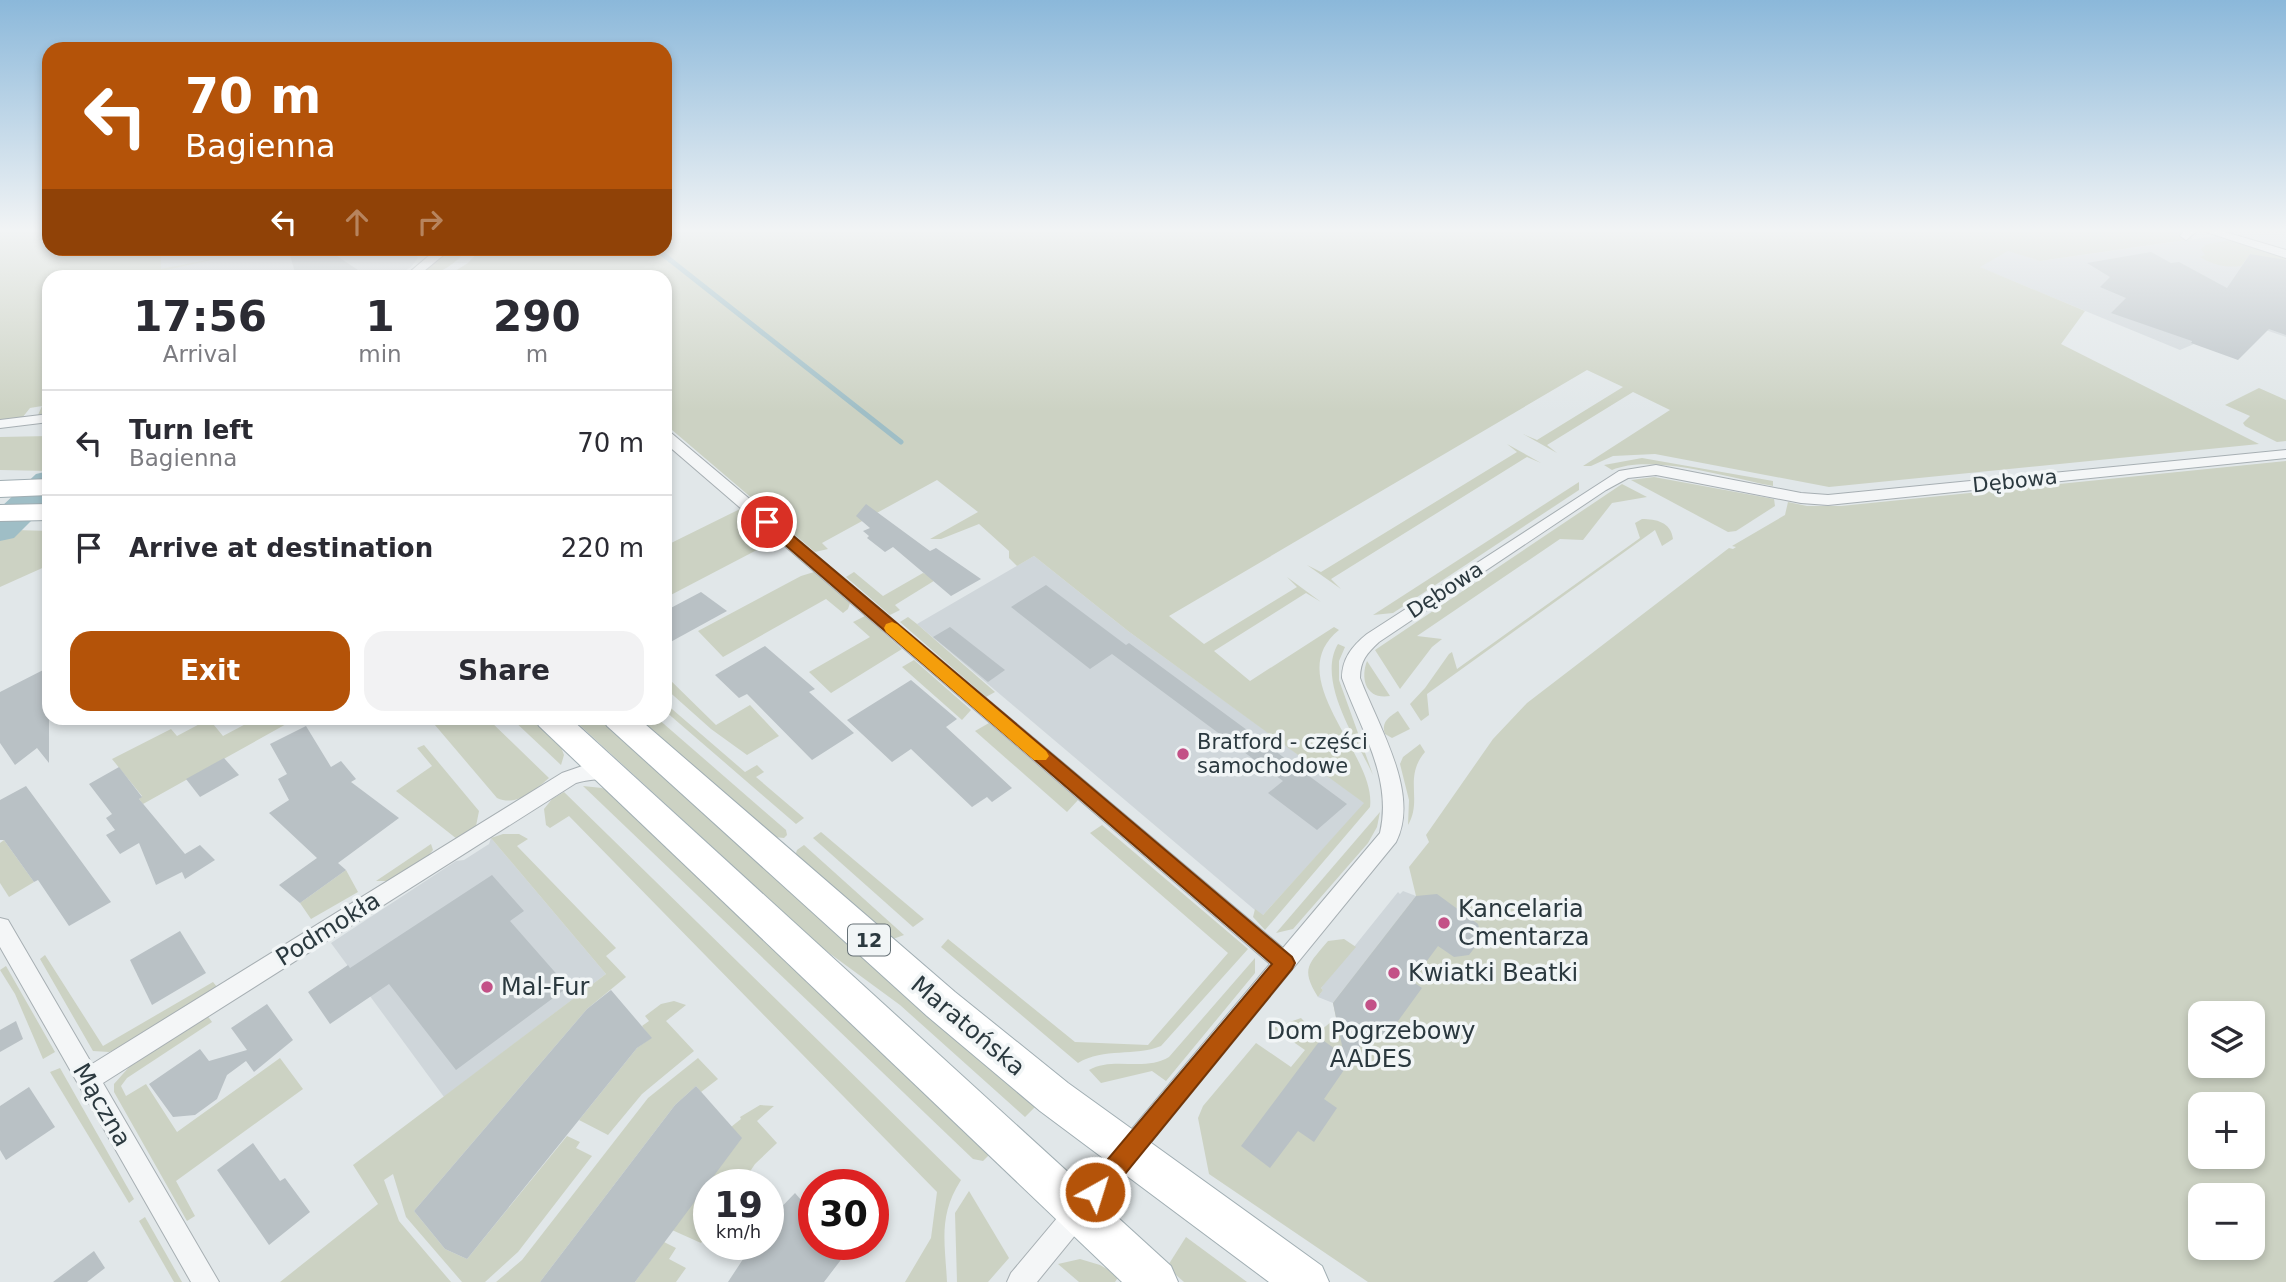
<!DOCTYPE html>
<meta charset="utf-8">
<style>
body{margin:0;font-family:"DejaVu Sans",sans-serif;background:#f2f2f3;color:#2b2b33;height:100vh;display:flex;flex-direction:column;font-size:26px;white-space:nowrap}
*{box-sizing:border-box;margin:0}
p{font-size:23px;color:#7c7c81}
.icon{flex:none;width:38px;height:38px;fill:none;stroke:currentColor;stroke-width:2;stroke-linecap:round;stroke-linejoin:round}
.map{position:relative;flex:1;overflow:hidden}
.side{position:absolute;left:42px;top:270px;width:630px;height:455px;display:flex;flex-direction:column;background:#fff;border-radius:21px;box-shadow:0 4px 10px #0003}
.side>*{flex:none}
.top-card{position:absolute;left:42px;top:42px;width:630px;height:214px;border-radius:21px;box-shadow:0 4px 10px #0003;background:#b45309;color:#fff;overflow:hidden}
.fabs{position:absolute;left:2188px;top:1001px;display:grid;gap:14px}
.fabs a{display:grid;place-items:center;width:77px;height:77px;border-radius:14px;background:#fff;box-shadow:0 4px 10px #0003;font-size:35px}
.speed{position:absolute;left:693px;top:1169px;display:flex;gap:14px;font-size:35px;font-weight:700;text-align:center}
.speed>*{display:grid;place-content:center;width:91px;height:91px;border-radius:50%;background:#fff;box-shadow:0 4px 10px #0003;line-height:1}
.speed small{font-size:18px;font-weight:400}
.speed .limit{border:10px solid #d22;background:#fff;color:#111}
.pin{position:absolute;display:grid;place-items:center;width:60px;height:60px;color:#fff;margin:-30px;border:4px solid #fff;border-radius:50%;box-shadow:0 2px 7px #0007}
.me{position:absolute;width:77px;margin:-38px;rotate:39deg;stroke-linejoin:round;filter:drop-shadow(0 0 5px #0008)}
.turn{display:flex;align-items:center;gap:24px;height:147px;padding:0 28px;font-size:32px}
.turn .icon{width:91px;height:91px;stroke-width:2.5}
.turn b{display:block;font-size:49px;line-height:60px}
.lanes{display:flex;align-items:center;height:66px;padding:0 28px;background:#0003;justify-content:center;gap:35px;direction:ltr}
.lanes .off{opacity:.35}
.eta{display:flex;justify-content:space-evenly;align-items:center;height:119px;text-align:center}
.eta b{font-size:42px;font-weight:700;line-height:49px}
.cta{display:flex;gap:14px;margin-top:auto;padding:14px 28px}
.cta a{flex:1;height:80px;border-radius:21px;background:#b45309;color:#fff;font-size:28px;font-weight:700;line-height:80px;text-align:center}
.cta a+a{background:#f2f2f3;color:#2b2b33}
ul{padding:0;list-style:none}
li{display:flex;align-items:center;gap:21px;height:105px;padding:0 28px;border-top:2px solid #e1e1e2}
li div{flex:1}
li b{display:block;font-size:26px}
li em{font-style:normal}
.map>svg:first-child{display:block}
</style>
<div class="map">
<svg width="2286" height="1282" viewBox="0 0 2286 1282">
<rect width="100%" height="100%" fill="#e1e7e9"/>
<g fill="#cfd6da">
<path d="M2216 236 2231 240 2250 254 2286 264V337L2207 310 2205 329 2191 342 2194 344 2180 350 1979 267 2008 250 2040 261Z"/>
<path d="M164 248H413L418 258 411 267 397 276H161V251Z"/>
<path d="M1034 556 1128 631 1365 803 1262 916 917 624Z"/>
<path d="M491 838 606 974 444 1097 331 943 456 861 464 860 489 844Z"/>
<path d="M1403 891 1416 896 1341 994 1333 1003 1318 997 1323 990 1321 988 1398 892 1400 894Z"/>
</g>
<g fill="#ccd2c3" fill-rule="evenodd">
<path d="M0 232H49V248L173 249 161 251V269L238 254 166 270 167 276H49V414L38 415 42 406 30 408 22 418 0 420Z"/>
<path d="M665 232H2181L2180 234 2193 239 2040 261 2008 251 1980 267 2085 311 2061 344 2259 444 1829 487 1655 454 1613 456 1591 466H1583L1670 410 1633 392 1547 445 1557 453 1523 434 1537 440 1623 387 1587 370 1169 616 1204 644 1297 587 1287 577 1321 602 1306 593 1214 651 1250 681 1334 627 1339 630C1279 678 1377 754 1370 807L1265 930 1253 917 1255 909 1263 915 1364 803 1128 631 1034 556 1017 566 1009 558V551L979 524 941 539H930L978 512 937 480 822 543 828 549 815 552 665 424V276H447L468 263 481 249 665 248Z"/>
<path d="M2231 240 2286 257V264L2250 254 2241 266C2225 268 2214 265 2200 257L2205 255 2201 249 2207 244Z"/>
<path d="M450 249H467C454 266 438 276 416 276Z"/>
<path d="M2259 388 2286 400V441L2277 442 2245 426 2243 423 2250 416 2225 405Z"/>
<path d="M49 436V471L0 470V437Z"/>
<path d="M1507 444 1541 463 1527 457 1331 579 1341 589 1307 565 1321 572 1517 452Z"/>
<path d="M1642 458 1773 481V486C1730 478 1651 453 1612 470L1604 465Z"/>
<path d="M2286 461V1282H1368L1209 1174 1198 1118 1203 1106 1256 1043 1291 1067 1305 1050 1273 1028 1301 1018 1316 1034 1336 1018 1333 1003 1416 896 1409 867 1429 842 1426 835 1493 739 1527 703 1729 548 1733 549 1736 547 1732 546 1785 515 1788 502 1807 506H1841ZM2200 1013H2252V1066H2200ZM2200 1104H2252V1157H2200ZM2200 1195H2252V1248H2200Z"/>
<path d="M1654 477 1774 499 1775 506 1736 531 1728 532 1631 480Z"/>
<path d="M1579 482V490L1393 613 1373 615Z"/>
<path d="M1622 484 1647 497 1612 503 1583 540 1560 539 1417 636 1442 639 1432 647 1400 689 1375 650Z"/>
<path d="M740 509 754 520 744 526 748 530 760 527 776 540 665 598V546Z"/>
<path d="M1642 519C1656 519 1671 522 1673 539L1662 546 1655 530 1427 694 1429 715 1421 721 1410 704 1425 688 1449 654 1452 652 1457 669 1640 538 1635 523Z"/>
<path d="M16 530 49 531V565L0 587V537Z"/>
<path d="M814 572 850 603 848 609 843 613 826 599 723 657 698 631 801 576Z"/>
<path d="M854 572 883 596 923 573 937 579 895 605 900 610 890 615 846 577Z"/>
<path d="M865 616 902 649 831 693 809 672 870 637 853 622Z"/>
<path d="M908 617 917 624 995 692 986 697 900 622Z"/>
<path d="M1338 644 1345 647 1339 661V680L1373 775C1357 740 1316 681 1338 644Z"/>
<path d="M914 660 971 710 962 720 902 667Z"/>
<path d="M1367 661 1390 696C1366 700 1360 679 1367 661Z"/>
<path d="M665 675 716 725 750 705 779 736 747 755 711 729 665 688Z"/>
<path d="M665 703 745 772 757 765 764 772 756 777 804 818 796 824 665 711Z"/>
<path d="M1398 711 1410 729 1392 738 1385 734C1381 722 1389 717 1398 711Z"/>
<path d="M257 718H297L143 804 139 799 142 796 112 759 171 729 177 736 209 719 223 736Z"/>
<path d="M429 718H487L549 778C535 790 517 807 497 798Z"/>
<path d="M511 718H530L561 747 564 755 561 765Z"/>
<path d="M572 718H598L869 963 1036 1106 1025 1117 900 1005 821 947Z"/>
<path d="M638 718H657L786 830 787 835 784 838 774 837Z"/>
<path d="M989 723 1078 800 1067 812 975 731Z"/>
<path d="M1420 744 1425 752C1403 778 1423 799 1408 825L1409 800 1400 764 1403 757Z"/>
<path d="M424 745 479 811 476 826 457 839 396 791 432 766 417 748Z"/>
<path d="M583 786 602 788 610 792 990 1154 983 1161 973 1159Z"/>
<path d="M564 792 961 1180C938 1216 945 1242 947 1282H905L931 1238 937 1192 569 816 550 828 546 825 544 809 552 799Z"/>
<path d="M1380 812 1377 827 1368 843 1293 929 1276 933Z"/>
<path d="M1102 825 1248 949 1161 1046C1135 1057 1104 1047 1078 1063L941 947 948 939 1075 1042 1148 1045 1228 953 1090 833Z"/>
<path d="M821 832 924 919 913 927 813 838Z"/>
<path d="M503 834H519L528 839 517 846 616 948 606 956 626 977 587 1009 414 1211 445 1249 467 1259 567 1136 580 1142 576 1148 592 1156 518 1252 485 1282H462L406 1217 393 1174 384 1180 399 1221 451 1282H280L378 1204 353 1165 606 974 491 838Z"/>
<path d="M4 840 34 882 9 897 0 883V843Z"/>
<path d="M431 844 433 850 428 856 388 881H376Z"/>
<path d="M804 845 904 935 893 939 795 856 797 850Z"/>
<path d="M346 870 358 892 311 919 300 903Z"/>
<path d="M1344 939 1356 947 1321 988 1323 990 1318 997C1300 968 1309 964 1328 941Z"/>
<path d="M45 955 103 1046 213 982 217 987 117 1049 109 1052 93 1051 40 959Z"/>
<path d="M1255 958V973L1166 1081 1152 1071 1101 1083 1089 1070C1113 1056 1145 1072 1169 1057Z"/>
<path d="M6 966 55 1052 43 1059 15 994 0 970Z"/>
<path d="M674 1001 686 1005 666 1021 694 1051 642 1094 608 1135 579 1120 637 1048 651 1038 642 1026 649 1021 645 1016 661 1004Z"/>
<path d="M207 1015 212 1022 127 1078 121 1086 126 1096 146 1084 177 1132 280 1058 303 1089 176 1181 195 1216 187 1221 114 1092V1084L130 1066Z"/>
<path d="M698 1058 718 1079 701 1092 696 1086 675 1105 540 1282H496L522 1260 648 1098Z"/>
<path d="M60 1068 134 1199 129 1203 50 1072Z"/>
<path d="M760 1105 774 1106 757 1121 777 1143 755 1164 741 1185H709V1232L701 1243 672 1230 731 1127 741 1119 740 1117Z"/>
<path d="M969 1191 1009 1258 988 1282H957L955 1213Z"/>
<path d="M145 1217 182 1282H174L139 1221Z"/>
<path d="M1186 1237 1247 1282H1184L1167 1267Z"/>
<path d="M664 1242 676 1248 669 1259 686 1268 676 1282H635Z"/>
<path d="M1080 1259 1100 1265 1119 1276 1115 1282H1079L1058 1264Z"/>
</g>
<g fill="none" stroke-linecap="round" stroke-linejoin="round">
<path stroke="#9fbec6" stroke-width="5" d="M655 248 901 442"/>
<path fill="#9fbec6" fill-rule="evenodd" d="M49 471V503L14 538 0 541V508L36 474Z"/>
</g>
<g fill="#b9c1c5">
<path d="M288 248H325L367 276H296Z"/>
<path d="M2151 252 2171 263 2179 262 2227 288 2250 254 2286 260V335L2269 329 2238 360 2191 343 2192 341 2111 313 2126 298 2100 287 2110 277 2087 263Z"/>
<path d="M866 504 930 551 936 548 981 579 951 596 893 547 885 552 867 538 869 536 863 531 870 528 856 516Z"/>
<path d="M1046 585 1126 645 1129 643 1347 804 1317 830 1268 793 1283 781 1112 654 1090 669 1011 607Z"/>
<path d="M701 592 727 611 665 645V611Z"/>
<path d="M950 627 1005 670 988 682 933 637Z"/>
<path d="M765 646 815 689 809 692 854 733 812 760 747 694 739 698 715 675Z"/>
<path d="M49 667V763L37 748 15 765 0 743V692Z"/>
<path d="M911 680 957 719 946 727 1012 788 992 802 987 797 972 807 911 749 892 762 847 720Z"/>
<path d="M306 726 331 767 341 761 356 779 351 782 399 818 338 863 346 870 300 903 279 885 317 858 269 813 289 800 278 779 287 774 270 744Z"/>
<path d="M224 758 239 775 200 797 186 779Z"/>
<path d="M119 767 142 797 139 799 185 854 200 845 215 860 185 879 182 872 156 885 139 843 120 854 106 835 115 830 106 818 112 814 89 784Z"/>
<path d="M26 786 111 902 69 926 38 880 34 882 4 840H0V800Z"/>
<path d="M492 875 524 911 510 921 568 987 456 1070 389 984 330 1024 308 992 348 965 350 968Z"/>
<path d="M1437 894 1478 924 1482 938 1469 955 1454 957 1438 946 1412 981 1422 988 1385 1039 1364 1041 1324 1099 1337 1108 1314 1142 1298 1131 1270 1168 1241 1146 1321 1039 1344 1055 1333 1003 1416 896Z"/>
<path d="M180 931 206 973 152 1005 130 960Z"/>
<path d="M611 990 652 1038 637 1048 467 1259 445 1249 414 1211 587 1009Z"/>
<path d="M267 1004 293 1040 254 1072 246 1061 227 1075 217 1099 195 1115 173 1117 149 1084 200 1049 209 1061 247 1050 231 1028Z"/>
<path d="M16 1021 23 1039 0 1052V1030Z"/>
<path d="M696 1086 742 1138 635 1282H540L675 1105Z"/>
<path d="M29 1087 55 1127 6 1160 0 1150V1106Z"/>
<path d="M253 1143 280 1181 285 1178 310 1212 269 1245 217 1170Z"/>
<path d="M795 1193 814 1215V1244H853L824 1282H728L753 1244H768V1221Z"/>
<path d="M94 1251 105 1268 87 1282H53Z"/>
</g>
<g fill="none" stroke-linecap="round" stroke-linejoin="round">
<g stroke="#a7afb3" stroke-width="2">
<g id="street">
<path d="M2183 232H2196L2186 240 2180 236Z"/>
<path d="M2206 232H2225L2286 250V258Z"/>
<path d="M438 248H452L418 276H405Z"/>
<path d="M49 414V422L0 428V420Z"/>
<path d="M665 431 670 432 1283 948 1380 833C1393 778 1360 728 1342 678 1342 659 1352 646 1367 634L1619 471 1656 465 1801 493 1828 495 2286 450V458L1828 505 1801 503 1656 475 1628 478 1606 490 1379 642C1367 653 1360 661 1360 678 1377 724 1421 793 1396 842L1037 1282H1007L1011 1273 1270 964 665 443Z"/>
<path d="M591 763 614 766 617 771 614 776C601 780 589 779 576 783L103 1083 219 1282H191L0 947V918L8 920 92 1064 562 773Z"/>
</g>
</g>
<g stroke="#a1aeb3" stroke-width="2">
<g id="primary">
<path d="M49 479V495L0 497V481Z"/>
<path d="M49 504V520L0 521V505Z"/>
<path d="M534 718H570L1171 1266 1178 1282H1122L539 726Z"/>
<path d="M602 718H638L955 992 1068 1083 1322 1266 1329 1282H1269L1040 1111 927 1016 607 726Z"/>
</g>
</g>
<use href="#street" fill="#f4f6f7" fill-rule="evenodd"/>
<use href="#primary" fill="#fff" fill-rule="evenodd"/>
</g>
<linearGradient id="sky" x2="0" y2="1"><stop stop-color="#8bb8da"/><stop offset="0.56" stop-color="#f2f4f5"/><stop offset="1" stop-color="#f2f4f5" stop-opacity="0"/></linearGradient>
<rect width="2286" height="412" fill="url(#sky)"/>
<path fill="#b45309" stroke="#753606" stroke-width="2" d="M767 517 772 518 1292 957 1295 963 1292 969 1103 1201 1095 1204 1087 1201 1084 1192 1087 1184 1272 964 762 525 760 522 762 518Z"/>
<path fill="#f59e0b" d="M892 622 897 624 1046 751 1049 756 1046 760H1034L886 632 884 628 886 624Z"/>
<g fill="#c35187" stroke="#f1f5f6" stroke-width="2.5">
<circle cx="1183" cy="754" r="7"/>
<circle cx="1444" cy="923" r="7"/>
<circle cx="1394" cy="973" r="7"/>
<circle cx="487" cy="987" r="7"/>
<circle cx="1371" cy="1005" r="7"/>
</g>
<g text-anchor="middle" stroke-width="7" stroke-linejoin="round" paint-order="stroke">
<rect fill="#f1f5f6" stroke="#667176" stroke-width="2" x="848" y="924.5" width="42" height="31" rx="5"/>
<g font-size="19" font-weight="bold" fill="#2b393f">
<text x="869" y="947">12</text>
</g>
<g font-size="21" fill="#2b393f" stroke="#f1f5f6">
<text transform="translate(2015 481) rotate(-6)" y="7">Dębowa</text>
<text transform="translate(1445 590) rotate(-33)" y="7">Dębowa</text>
</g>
<g font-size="21" fill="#2b393f" stroke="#f1f5f6" text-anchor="start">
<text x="1197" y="749">Bratford - części<tspan x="1197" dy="24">samochodowe</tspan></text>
</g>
<g font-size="24" fill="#2b393f" stroke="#f1f5f6" text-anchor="start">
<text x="1458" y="917">Kancelaria<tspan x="1458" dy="28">Cmentarza</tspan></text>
<text x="1408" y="981">Kwiatki Beatki</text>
<text x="501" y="995">Mal-Fur</text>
<text x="1371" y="1039" text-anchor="middle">Dom Pogrzebowy<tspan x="1371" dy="28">AADES</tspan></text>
</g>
<g font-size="24" fill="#2b393f" stroke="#f1f5f6">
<text transform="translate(328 929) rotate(-32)" y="8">Podmokła</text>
<text transform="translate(968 1026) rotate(40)" y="8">Maratońska</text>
<text transform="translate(102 1105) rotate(60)" y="8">Mączna</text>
</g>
</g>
</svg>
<div class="fabs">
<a><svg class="icon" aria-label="layers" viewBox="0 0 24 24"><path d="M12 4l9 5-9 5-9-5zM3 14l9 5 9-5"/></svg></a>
<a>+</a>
<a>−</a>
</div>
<div class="speed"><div>19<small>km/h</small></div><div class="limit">30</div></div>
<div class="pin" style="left:767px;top:522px;background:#d93025"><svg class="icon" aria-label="arrive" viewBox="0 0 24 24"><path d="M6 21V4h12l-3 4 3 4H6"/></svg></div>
<svg class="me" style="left:1095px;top:1192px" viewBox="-20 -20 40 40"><circle r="17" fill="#b45309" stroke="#fff" stroke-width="3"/><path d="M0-11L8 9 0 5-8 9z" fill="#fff"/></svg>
<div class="top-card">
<div class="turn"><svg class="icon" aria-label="left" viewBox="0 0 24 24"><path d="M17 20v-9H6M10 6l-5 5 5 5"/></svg><div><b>70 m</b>Bagienna</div></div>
<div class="lanes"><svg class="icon" aria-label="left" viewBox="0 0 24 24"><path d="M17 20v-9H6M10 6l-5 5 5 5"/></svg><svg class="icon off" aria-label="ahead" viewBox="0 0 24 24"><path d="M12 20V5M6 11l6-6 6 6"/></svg><svg class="icon off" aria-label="right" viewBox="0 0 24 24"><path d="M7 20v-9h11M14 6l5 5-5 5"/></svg></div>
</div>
<section class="side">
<div class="eta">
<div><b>17:56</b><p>Arrival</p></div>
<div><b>1</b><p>min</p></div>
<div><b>290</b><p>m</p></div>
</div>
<ul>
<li><svg class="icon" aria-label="left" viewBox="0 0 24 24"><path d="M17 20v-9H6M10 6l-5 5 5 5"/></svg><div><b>Turn left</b><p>Bagienna</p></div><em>70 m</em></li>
<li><svg class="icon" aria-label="arrive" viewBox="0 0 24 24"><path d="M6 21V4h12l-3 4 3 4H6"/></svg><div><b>Arrive at destination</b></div><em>220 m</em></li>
</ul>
<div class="cta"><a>Exit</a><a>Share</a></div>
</section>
</div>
